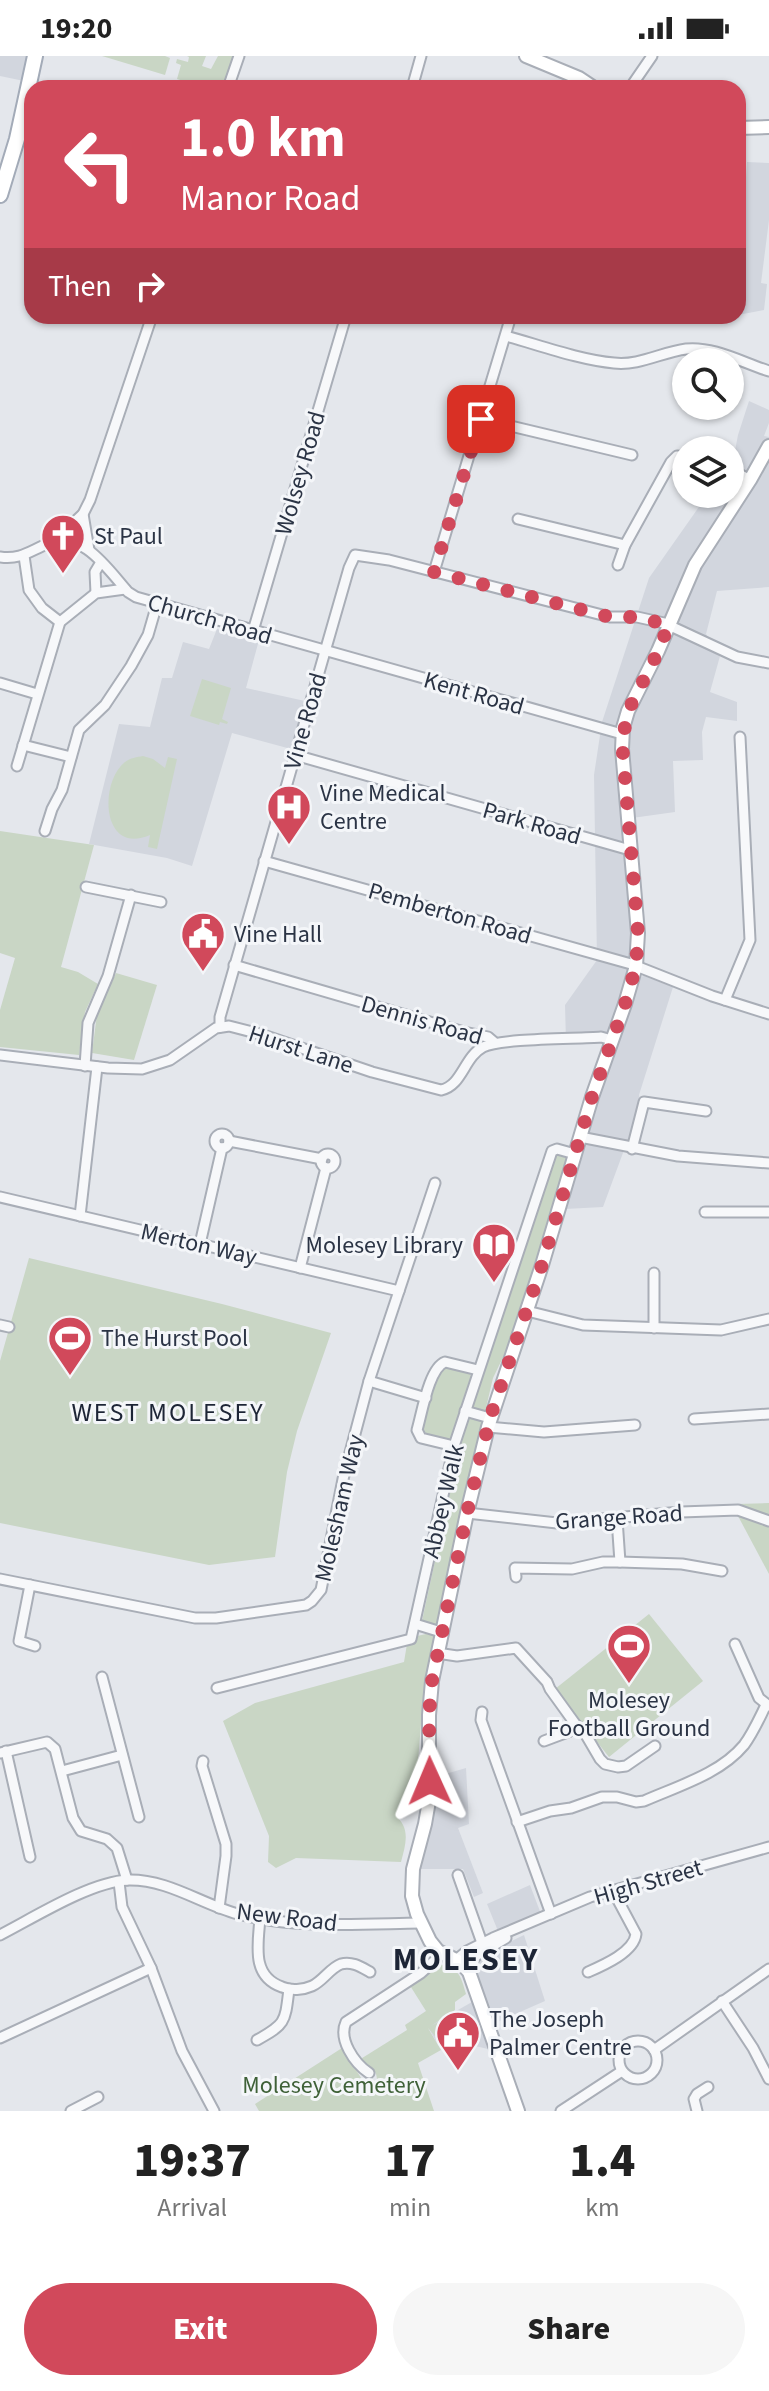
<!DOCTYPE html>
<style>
body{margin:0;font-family:"Source Sans 3",sans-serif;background:#f6f6f6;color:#222;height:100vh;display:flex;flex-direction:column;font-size:30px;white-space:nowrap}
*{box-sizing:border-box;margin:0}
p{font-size:26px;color:#767676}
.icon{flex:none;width:44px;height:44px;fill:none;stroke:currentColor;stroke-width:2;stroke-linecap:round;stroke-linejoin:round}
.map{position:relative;height:2055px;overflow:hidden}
.drawer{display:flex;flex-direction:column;background:#fff;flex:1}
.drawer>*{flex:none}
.hud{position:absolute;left:24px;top:24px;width:722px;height:244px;border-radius:24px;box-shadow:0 2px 6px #0004;background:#d1495b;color:#fff;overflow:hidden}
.controls{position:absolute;left:672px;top:292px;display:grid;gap:16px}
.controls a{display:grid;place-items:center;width:72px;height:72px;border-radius:50%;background:#fff;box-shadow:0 2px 6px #0004;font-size:40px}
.pin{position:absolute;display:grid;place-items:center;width:68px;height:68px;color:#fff;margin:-34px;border-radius:16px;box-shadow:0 4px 12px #0006}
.me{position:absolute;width:88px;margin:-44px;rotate:359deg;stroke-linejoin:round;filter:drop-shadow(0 0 6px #0008)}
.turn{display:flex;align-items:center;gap:28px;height:168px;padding:0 24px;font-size:36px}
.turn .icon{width:104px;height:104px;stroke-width:2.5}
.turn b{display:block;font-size:56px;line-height:68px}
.then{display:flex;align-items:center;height:76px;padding:0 24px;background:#0003;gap:16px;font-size:30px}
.eta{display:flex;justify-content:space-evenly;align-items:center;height:136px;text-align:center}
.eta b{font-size:48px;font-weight:800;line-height:56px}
.action{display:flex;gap:16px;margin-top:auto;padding:16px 24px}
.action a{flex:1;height:92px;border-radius:48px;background:#d1495b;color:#fff;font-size:32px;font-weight:800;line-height:92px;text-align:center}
.action a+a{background:#f6f6f6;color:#222}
.status{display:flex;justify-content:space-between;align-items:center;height:56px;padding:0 40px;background:#fff;direction:ltr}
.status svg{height:22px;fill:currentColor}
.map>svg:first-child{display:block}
</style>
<div class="status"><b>19:20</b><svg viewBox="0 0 49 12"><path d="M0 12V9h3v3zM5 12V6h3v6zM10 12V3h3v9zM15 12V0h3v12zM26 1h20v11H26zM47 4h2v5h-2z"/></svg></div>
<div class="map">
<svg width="769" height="2055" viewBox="0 0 769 2055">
<rect width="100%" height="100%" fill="#e4e7ec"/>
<g fill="#d2d6de">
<path d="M0 0H28L24 25 0 20Z"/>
<path d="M747 106 769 107V164L761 227 767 228 764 254 738 259V146L740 127 738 126V122L746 121Z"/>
<path d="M749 345 769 354V367L764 380 769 381V531L717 535 706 578 720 600 710 636 737 646V665L706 661 702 676 703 704 673 705 675 756 632 762 633 891 626 924 644 920 673 931 639 1039 641 1048 603 1151 565 1153 613 987 605 983 566 985 565 949 597 904 594 719 602 666 649 522 708 438H730V406L734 400 738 379Z"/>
<path d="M217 573 259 584 246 632 305 645 291 693 232 677 192 810 167 802 89 788 119 668 150 671 162 622H172L183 586 209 593Z"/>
<path d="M466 1712 469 1768 458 1772 483 1837 474 1841 463 1813H417L433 1757 435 1721Z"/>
<path d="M530 1829 541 1858 498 1875 487 1848Z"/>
<path d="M524 1879 545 1945 493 1968 474 1914 479 1901Z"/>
<path d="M472 1946 488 1993 471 1989 466 1981 441 1994 428 1971Z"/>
</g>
<g fill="#c9d6c5">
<path d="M102 0H165L170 2 165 19Z"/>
<path d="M187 0H206L202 10 211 13 218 0H235L224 32H205L177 23 181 9 176 7 177 3 188 6 189 1Z"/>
<path d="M202 623 231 632 222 663 228 666 227 668 220 666 219 669 190 660Z"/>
<path d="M143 700 153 703 165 712 168 701 177 703 157 793 148 791 150 779C101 800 99 726 125 706 130 702 137 701 143 700Z"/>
<path d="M0 775 94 789 61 911 78 916 98 928 85 956 79 999 0 991V954L15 902 0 897Z"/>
<path d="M116 917 157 929 134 1004 92 997 97 958Z"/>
<path d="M557 1099 567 1102 543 1184 507 1293 493 1322 485 1356 473 1354 472 1351 553 1104Z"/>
<path d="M29 1202 222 1248 331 1277 297 1375 287 1416 275 1501 209 1509 0 1467V1305Z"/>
<path d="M445 1311 469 1316 472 1322 453 1383 450 1386 427 1380 421 1367 439 1315Z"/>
<path d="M471 1362 481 1365 482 1368 472 1405 438 1569 424 1568 422 1565 460 1389 468 1363Z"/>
<path d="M769 1447V1518L738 1460 737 1448Z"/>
<path d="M649 1558 703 1625 609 1701 555 1633Z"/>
<path d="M426 1578 436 1580 423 1644 415 1741 412 1753 397 1761C411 1774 405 1790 401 1806L296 1802 276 1812 268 1806 269 1780 223 1665 255 1647 404 1606 407 1588 415 1587 417 1580Z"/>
<path d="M438 1908C459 1911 461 1920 466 1938L455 1946V1954L431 1970 448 1961 452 1970 435 1980 428 1972 441 1994 418 2007 434 2055H259L255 2048 342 1992 365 2028 374 2027 377 2023C376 2010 368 2010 359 2004L407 1974 405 1969 426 1955 409 1928Z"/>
</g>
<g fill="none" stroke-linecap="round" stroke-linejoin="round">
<g stroke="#a9aeb7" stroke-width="13">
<g id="street">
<path d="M228 32 239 0"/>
<path d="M412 32 421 0"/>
<path d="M630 32 652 0"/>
<path d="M506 280C539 289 580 304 614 307 639 310 662 296 686 293 714 290 743 307 769 315"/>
<path d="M481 363 632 399"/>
<path d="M730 413 750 424"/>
<path d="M83 458 89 494"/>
<path d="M518 463 625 489"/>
<path d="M53 486 83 458 90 444 152 260"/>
<path d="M24 500 29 534 42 552 60 566"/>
<path d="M0 501C20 504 30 495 47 488 82 472 109 515 128 536L136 541 622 678"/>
<path d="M618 509 625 489 671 406 677 400 686 401"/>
<path d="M434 516 511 260"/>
<path d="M96 537 95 516 101 506"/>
<path d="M253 575 346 260"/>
<path d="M0 627 37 638"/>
<path d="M23 689 71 701"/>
<path d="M295 699 630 794"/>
<path d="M17 710 60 566 96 537 125 533"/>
<path d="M45 775 52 753 62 734 79 674 105 649 131 610 148 579 157 548"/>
<path d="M264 805 631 908 712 940 769 958"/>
<path d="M86 831 161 846"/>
<path d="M234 909 464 976 488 981 495 987"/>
<path d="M725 944 750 884 740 681"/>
<path d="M220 971V961L349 512 355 499 389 504 610 561H637L664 567 737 601 769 607"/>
<path d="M0 999 108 1012 142 1013 170 1004 216 972 229 970 260 978 372 1016 441 1034C462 1030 464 1001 483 991 501 982 577 983 601 981L612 984"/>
<path d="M85 1010 88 967 108 920 131 839"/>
<circle cx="222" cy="1085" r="7"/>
<path d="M580 1081 678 1100 769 1107"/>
<path d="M229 1085 322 1103"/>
<path d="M632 1093 644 1046 706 1055"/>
<circle cx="328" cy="1105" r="7"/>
<path d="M0 1141 399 1235"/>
<path d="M705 1156H769"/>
<path d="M80 1160 97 1011"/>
<path d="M200 1188 222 1092"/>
<path d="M300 1212 326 1112"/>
<path d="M654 1217V1272"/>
<path d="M527 1255 583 1269 721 1274 769 1263"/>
<path d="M0 1269 9 1271"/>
<path d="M369 1325 426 1342"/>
<path d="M465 1355 490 1362"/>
<path d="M694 1363 769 1358"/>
<path d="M488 1371 544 1376 635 1369"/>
<path d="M454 1390 421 1382 417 1374C422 1357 429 1312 445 1306L478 1314"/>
<path d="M467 1457 557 1467 681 1456 738 1454 769 1465"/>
<path d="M617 1463 620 1506"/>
<path d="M516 1521 515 1512 572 1513 603 1506H620L682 1508 722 1515"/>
<path d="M0 1523 195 1562H216L306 1549 312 1545 321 1534 343 1423 369 1325 435 1127"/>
<path d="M30 1529 19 1585 35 1590"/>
<path d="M415 1568 441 1576"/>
<path d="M735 1588 759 1642 769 1650"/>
<path d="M437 1597 457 1600 516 1592 547 1626 550 1633 576 1669 583 1674 600 1703 605 1708 618 1711 626 1710 655 1690"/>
<path d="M102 1621 139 1761"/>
<path d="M217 1632 411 1583 454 1390 552 1095 557 1093 575 1098"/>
<path d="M482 1656 481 1664 551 1858"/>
<path d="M544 1685 568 1676 576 1669"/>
<path d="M6 1695 30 1801"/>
<path d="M0 1697 47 1686 55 1693 73 1762 81 1775 107 1783 117 1792 127 1824"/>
<path d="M203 1705 202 1710 226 1788V1800L219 1852"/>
<path d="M62 1715 122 1699"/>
<path d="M517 1766 550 1755 571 1752 602 1741H617L636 1746 644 1745C678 1730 720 1718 744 1689 753 1677 759 1663 766 1649"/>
<path d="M458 1819 482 1887"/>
<path d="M119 1826 122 1851 151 1912 182 1995 214 2055"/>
<path d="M260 1862C258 1889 251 1920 282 1931 291 1935 303 1934 312 1930 323 1925 330 1912 341 1908 352 1905 361 1911 370 1916"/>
<path d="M0 1879C35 1861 90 1826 128 1824 168 1823 201 1848 238 1858 297 1873 360 1868 420 1867"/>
<path d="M456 1904 467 1895 493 1882 590 1841 769 1791"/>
<path d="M466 1912 477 1899 506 1882"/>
<path d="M588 1916C604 1909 634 1896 636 1878L613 1835"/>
<path d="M722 1945 753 1992 769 2023"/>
<path d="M0 1982 151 1912"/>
<path d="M257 1984C286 1968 285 1966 289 1933"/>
<circle cx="638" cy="2004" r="19"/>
<path d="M654 1994 769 1913"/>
<path d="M369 2017C354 2007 338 1983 346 1966L421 1917 442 1898"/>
<path d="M71 2055 98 2041"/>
<path d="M561 2055 622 2015"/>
<path d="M697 2055 694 2043 697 2038 708 2031"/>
</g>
</g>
<g stroke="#a9aeb7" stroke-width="16">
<g id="secondary">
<path d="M526 0 579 22 594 32"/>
<path d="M738 72 769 71"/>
<path d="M518 2055 469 1916 460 1906 438 1895 430 1885 417 1858 412 1840 413 1813 425 1768 429 1745V1659L432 1625 467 1457 488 1371 542 1209 592 1041 625 948 636 910 638 877 622 693 623 672 628 655 658 595 695 509 750 424 769 390"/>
</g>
</g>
<g stroke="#a3abb8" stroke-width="18">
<path id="primary" d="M0 139 17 83 35 0"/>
</g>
<use href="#street" stroke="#f7f8fa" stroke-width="9"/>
<use href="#secondary" stroke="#fff" stroke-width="12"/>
<use href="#primary" stroke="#fff" stroke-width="14"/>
</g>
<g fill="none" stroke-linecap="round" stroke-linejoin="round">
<path stroke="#d1495b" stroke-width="14" stroke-dasharray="0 25.2" d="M430 1725 429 1659 432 1625 467 1457 490 1362 542 1209 592 1041 625 948 636 910 638 877 622 686 628 655 660 592 668 569 637 561H610L434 516 481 363"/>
</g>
<defs>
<g id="church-pin" transform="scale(2.3)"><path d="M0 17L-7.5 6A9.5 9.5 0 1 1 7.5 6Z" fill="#d1495b" stroke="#f4f6f9"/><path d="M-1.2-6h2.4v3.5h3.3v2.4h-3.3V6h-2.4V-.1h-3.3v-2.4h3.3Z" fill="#fff"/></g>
<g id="hospital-pin" transform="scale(2.3)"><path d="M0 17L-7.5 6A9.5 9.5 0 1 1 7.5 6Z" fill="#d1495b" stroke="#f4f6f9"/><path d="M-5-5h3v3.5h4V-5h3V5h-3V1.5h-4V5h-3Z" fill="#fff"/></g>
<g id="civic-pin" transform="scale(2.3)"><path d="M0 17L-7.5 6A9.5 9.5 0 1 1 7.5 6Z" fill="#d1495b" stroke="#f4f6f9"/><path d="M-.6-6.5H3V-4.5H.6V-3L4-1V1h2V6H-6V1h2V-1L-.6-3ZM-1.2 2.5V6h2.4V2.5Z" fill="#fff"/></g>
<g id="library-pin" transform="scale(2.3)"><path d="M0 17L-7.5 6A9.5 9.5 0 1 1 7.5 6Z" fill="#d1495b" stroke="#f4f6f9"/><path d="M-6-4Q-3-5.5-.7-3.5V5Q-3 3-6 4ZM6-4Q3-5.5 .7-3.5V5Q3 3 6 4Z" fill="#fff"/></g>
<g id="stadium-pin" transform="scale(2.3)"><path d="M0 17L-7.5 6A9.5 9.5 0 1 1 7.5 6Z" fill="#d1495b" stroke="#f4f6f9"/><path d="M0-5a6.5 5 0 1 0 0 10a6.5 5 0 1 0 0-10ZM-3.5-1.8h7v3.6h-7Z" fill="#fff"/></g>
</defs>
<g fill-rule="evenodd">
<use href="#church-pin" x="63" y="480"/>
<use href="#hospital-pin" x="289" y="751"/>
<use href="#civic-pin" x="203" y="878"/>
<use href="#library-pin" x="494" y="1189"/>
<use href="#stadium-pin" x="70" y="1282"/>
<use href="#stadium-pin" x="629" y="1590"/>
<use href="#civic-pin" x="458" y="1977"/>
</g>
<g text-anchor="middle" stroke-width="6" stroke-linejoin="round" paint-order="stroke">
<g font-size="24" fill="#2b3445" stroke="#f4f6f9">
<text transform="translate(300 417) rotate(-74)" y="8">Wolsey Road</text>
<text transform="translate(210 563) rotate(16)" y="8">Church Road</text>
<text transform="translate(474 637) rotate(16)" y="8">Kent Road</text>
<text transform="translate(305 665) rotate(-74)" y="8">Vine Road</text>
<text transform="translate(532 767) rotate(16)" y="8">Park Road</text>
<text transform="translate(450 857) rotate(16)" y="8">Pemberton Road</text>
<text transform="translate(422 964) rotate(16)" y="8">Dennis Road</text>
<text transform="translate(301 993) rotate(18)" y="8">Hurst Lane</text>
<text transform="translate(199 1188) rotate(13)" y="8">Merton Way</text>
<text transform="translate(443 1445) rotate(-77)" y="8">Abbey Walk</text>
<text transform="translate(339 1452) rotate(-77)" y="8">Molesham Way</text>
<text transform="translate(619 1461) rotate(-4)" y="8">Grange Road</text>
<text transform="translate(648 1826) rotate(-16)" y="8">High Street</text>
<text transform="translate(287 1861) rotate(7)" y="8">New Road</text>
</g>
<g font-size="24" fill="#2b3445" stroke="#f4f6f9" text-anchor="start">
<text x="94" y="488">St Paul</text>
<text x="320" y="745">Vine Medical<tspan x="320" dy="28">Centre</tspan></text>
<text x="234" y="886">Vine Hall</text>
<text x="463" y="1197" text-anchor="end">Molesey Library</text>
<text x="101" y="1290">The Hurst Pool</text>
<text x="629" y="1652" text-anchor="middle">Molesey<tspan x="629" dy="28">Football Ground</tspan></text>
<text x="489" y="1971">The Joseph<tspan x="489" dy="28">Palmer Centre</tspan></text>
</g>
<g font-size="24" fill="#3f6138" stroke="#f4f6f9">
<text x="334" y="2037">Molesey Cemetery</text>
</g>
<g font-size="26" letter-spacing="2" fill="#1d2536" stroke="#f4f6f9">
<text x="168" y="1365">WEST MOLESEY</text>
</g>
<g font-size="32" font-weight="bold" letter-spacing="2" fill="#1d2536" stroke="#f4f6f9">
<text x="466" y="1914">MOLESEY</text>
</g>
</g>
</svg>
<div class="controls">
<a><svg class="icon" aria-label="search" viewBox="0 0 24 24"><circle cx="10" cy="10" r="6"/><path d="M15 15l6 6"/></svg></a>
<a><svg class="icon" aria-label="layers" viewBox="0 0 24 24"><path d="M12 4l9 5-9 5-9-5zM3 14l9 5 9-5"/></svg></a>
</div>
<div class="pin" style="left:481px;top:363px;background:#d93025"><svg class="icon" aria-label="arrive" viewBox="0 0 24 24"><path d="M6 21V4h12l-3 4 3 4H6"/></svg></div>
<svg class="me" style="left:430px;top:1725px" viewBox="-20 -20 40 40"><path d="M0-17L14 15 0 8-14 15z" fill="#d1495b" stroke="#fff" stroke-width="4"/></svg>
<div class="hud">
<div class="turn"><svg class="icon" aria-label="left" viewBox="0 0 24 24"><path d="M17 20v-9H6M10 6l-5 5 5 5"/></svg><div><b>1.0 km</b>Manor Road</div></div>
<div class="then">Then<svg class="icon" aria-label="right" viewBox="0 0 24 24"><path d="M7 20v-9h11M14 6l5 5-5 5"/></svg></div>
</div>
</div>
<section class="drawer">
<div class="eta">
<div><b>19:37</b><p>Arrival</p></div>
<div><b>17</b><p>min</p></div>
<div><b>1.4</b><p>km</p></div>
</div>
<div class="action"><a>Exit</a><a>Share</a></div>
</section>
